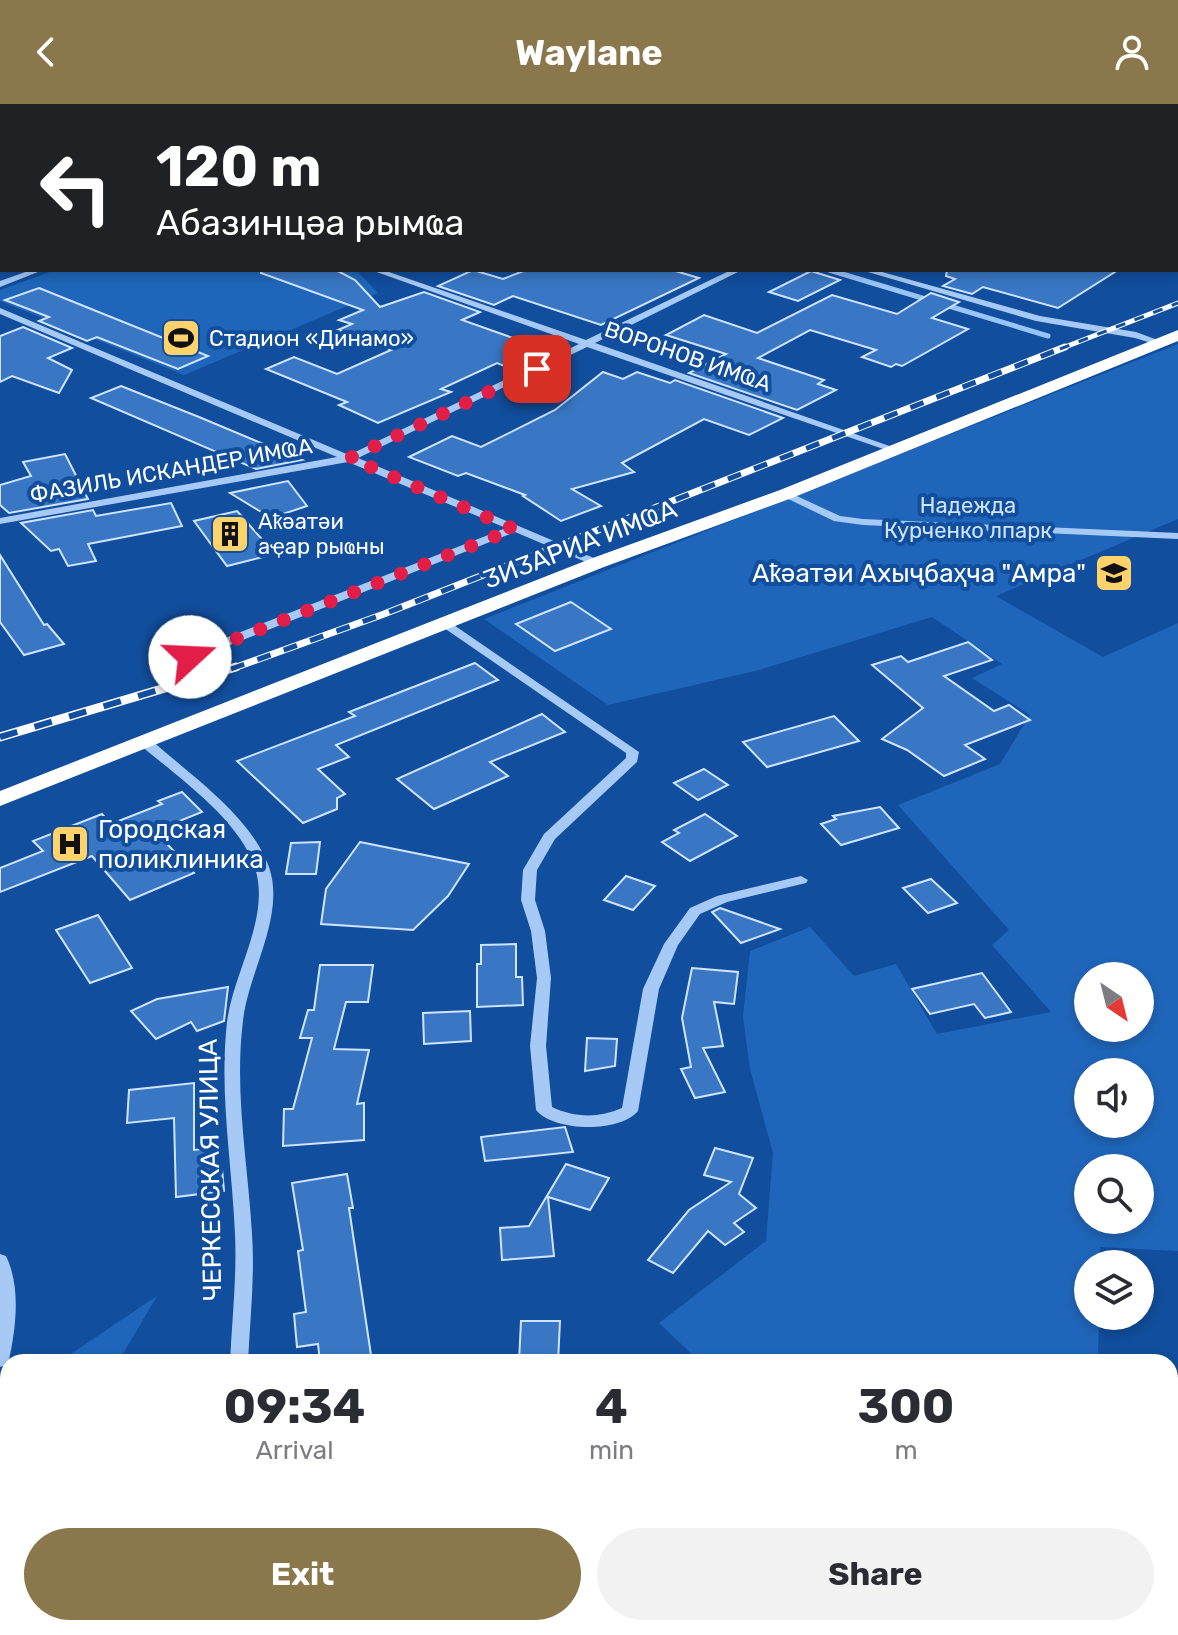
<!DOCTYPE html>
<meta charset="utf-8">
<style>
body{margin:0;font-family:Rubik,sans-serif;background:#f2f2f3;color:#2b2b33;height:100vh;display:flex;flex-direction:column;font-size:30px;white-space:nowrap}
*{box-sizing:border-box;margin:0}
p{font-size:26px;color:#7c7c81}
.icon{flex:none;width:44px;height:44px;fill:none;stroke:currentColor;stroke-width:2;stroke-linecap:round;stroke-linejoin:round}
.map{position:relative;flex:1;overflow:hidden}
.details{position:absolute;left:0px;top:1250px;width:1178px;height:282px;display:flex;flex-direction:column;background:#fff;border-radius:24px 24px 0 0;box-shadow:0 4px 12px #0003}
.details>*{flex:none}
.banner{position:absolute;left:0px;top:0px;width:1178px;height:168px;box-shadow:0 4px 12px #0003;background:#202124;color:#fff;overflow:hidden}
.needle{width:52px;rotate:145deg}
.buttons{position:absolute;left:1074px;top:858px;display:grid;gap:16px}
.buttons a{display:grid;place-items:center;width:80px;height:80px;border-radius:50%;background:#fff;box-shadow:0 4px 12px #0003;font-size:40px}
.pin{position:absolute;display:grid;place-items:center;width:68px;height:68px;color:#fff;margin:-34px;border-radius:16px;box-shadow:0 4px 12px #0006}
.me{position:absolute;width:88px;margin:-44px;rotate:70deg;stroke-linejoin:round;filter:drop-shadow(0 0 6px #0008)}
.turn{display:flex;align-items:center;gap:28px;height:168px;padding:0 24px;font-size:36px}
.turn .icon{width:104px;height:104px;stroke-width:2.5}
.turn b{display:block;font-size:56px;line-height:68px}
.eta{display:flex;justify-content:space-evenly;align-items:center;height:136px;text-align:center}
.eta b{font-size:48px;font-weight:700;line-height:56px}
.cta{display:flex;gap:16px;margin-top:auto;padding:16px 24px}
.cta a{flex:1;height:92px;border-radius:48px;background:#8a774c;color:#fff;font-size:32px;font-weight:700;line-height:92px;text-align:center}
.cta a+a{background:#f2f2f3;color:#2b2b33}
header{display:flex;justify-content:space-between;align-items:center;height:104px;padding:0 24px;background:#8a774c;color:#fff;font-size:36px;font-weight:700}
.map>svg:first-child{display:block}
</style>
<header><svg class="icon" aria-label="back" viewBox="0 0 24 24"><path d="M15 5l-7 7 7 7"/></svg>Waylane<svg class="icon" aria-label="person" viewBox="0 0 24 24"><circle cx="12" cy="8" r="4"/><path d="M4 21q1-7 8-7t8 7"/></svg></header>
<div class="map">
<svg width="1178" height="1531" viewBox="0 0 1178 1531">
<rect width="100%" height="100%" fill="#114e9d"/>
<g fill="#1f66ba" fill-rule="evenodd">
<path d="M55 166H356L378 189 184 271 0 197V186Z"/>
<path d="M1178 240V415L996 492 1103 553 1178 519V1147L1100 1143V1160H1088V1212H1099L1098 1254 1104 1258H700L659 1219 766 1137 773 1049 750 965 743 912 750 847 810 823 854 872 896 860 937 930 1051 908 992 841 1009 826 898 701 1000 660 1030 611 972 574 1002 560 932 513 759 566 608 601 484 515ZM1088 872H1140V924H1088ZM1088 968H1140V1020H1088ZM1088 1064H1140V1116H1088Z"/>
<path d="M157 1192 118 1258H59Z"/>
<path d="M8 1293V1524H24L22 1531H0V1298Z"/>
<path d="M1170 1300 1178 1305V1531H652L655 1524H1170Z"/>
</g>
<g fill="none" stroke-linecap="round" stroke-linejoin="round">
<g stroke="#98c5f8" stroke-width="5">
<path d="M275 0 282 2"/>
<path d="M829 166 1048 232"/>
</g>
</g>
<g fill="#3977c4" stroke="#cfe4fe" stroke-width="2">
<path d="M261 166H336L355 176 380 203 424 188 480 208 462 216 550 247 512 265 497 259 441 285 451 288 378 319 339 301 347 298 266 265 294 253 337 270 391 246 338 226 352 220 339 216 363 206 261 169Z"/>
<path d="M473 166 503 175 526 166H672L699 174 601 221 513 192 494 201 438 182Z"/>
<path d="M947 166H1118L1058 204 983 183 972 190 943 182 955 175 946 172Z"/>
<path d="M811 167 840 176 798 197 769 188Z"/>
<path d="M39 184 208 252 178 265 97 233 87 237 39 217 49 213 5 196Z"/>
<path d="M931 189 959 198 932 214 968 225 902 262 896 260 891 263 862 253 876 246 810 226 758 254 824 276 818 280 836 286 797 306 689 269 726 250 666 231 704 211 757 229 832 191 897 210Z"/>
<path d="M23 223 72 244 48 254 72 266 59 289 12 272 0 278V232Z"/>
<path d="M603 268 623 275 637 268 670 279 675 276 783 314 749 331 704 315 622 359 634 368 572 385 601 402 561 417 523 392 525 391 466 369 458 372 409 353 452 332 481 343 555 306Z"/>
<path d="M121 282 199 313 302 356 256 365 91 294Z"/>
<path d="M65 350 88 395 9 409 0 401V381L31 372 23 358Z"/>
<path d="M288 377 307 402 271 414 230 389Z"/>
<path d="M171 399 182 422 88 440 96 457 68 462 59 445 51 447 21 419 93 406 96 412Z"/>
<path d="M237 407 275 450 227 462 194 417Z"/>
<path d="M0 451 44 521 47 520 64 540 24 551 0 518Z"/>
<path d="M571 498 611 525 555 547 516 520Z"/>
<path d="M968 538 992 556 944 572 994 607 1009 601 1030 616 965 641 985 655 944 672 907 646 882 635 923 604 872 561 901 552 908 558Z"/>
<path d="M475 559 498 576 336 641 349 653 318 665 345 690 337 694V705L303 719 237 657 355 612 349 608Z"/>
<path d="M542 610 565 628 490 658 508 672 434 705 397 675Z"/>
<path d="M834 612 859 637 767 663 743 638Z"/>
<path d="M704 665 728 681 698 696 674 679Z"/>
<path d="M182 688 202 708 155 727 194 769 130 796 92 752 0 788V764L43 747 33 737 102 710 111 720 162 700 158 697Z"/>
<path d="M880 703 899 724 841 741 821 720 836 715 833 712Z"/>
<path d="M705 710 737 732 690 757 662 738 679 729 674 726Z"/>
<path d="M320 738 316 770H286L291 739Z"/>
<path d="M360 738 469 760 448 792 413 826 321 820 326 785Z"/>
<path d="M626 772 655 782 633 806 604 796Z"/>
<path d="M931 775 957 799 928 809 903 784Z"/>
<path d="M720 804 780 825 741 839 712 808Z"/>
<path d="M98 811 132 864 90 879 56 826Z"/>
<path d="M516 840V873H522L523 901 477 903V860H481V841Z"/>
<path d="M320 861H373L368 898H346L334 945 369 946 357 1000 364 999V1036L283 1042 284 1005H293L312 934H300L308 906H314Z"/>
<path d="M692 864 738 868 734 900 714 898 723 942 703 944 725 988 695 994 681 965 691 963 682 914Z"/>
<path d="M982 869 1011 908 985 914 974 900 930 910 912 885Z"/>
<path d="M228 883 224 917 197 927 191 918 156 935 131 907 157 895Z"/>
<path d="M470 907 471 937 424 940 423 909Z"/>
<path d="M587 934 617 935 615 962 585 967Z"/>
<path d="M194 979V1046L212 1044 213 1066 222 1065 224 1087 176 1093 174 1014 127 1019 129 986Z"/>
<path d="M565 1023 573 1048 485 1057 481 1033Z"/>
<path d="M715 1044 753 1054 739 1090 756 1104 734 1119 744 1128 725 1141 708 1127 673 1169 648 1156 689 1106 731 1078 704 1071Z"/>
<path d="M566 1060 609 1074 590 1106 548 1093 554 1152 502 1156 500 1124 529 1122Z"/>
<path d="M347 1070 353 1104H349L371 1251 320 1258 318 1240 297 1243 294 1210 306 1208 298 1147 303 1146 292 1079Z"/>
<path d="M521 1217H560L558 1258H519Z"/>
</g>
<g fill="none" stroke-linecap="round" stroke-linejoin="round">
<g fill="#a6caf5" fill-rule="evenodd">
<path d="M1070 0H1080L1068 2Z"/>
<rect x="1176" y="14" width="2" height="4"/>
<rect x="0" y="36" width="2" height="4"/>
<rect x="1176" y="92" width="2" height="5"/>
<rect x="1176" y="129" width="2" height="4"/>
<path d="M31 166H43L0 183V177Z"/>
<path d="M371 166H383L586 236 731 166H742L595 239 901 346 892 348 587 243 358 354 601 457V461H593L515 428 167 566H159L157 563 159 560 506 424 348 358 0 420V414L337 353 0 210V204L349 351 579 240Z"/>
<path d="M861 166H875L1040 212 1136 228 1163 238 1158 241 1135 234 1036 217Z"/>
<path d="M786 387 840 412 863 415 1178 429V435L863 421 834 417 782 392V388Z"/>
<path d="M448 517 639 648 637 658 555 735 537 766 535 796 545 827 551 874 546 942 552 1003C575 1014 599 1014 622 1004L643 885 664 840 690 804 717 792 801 772 808 776 806 779 727 798 700 810 678 841 659 885 638 1007C620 1029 554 1028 536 1006L530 942 537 874 531 827 521 796 523 766 544 730 626 654V649L444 524 442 521Z"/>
<path d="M145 634 150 635C189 670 251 712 269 763 286 812 248 868 243 917 234 988 248 1059 252 1130 255 1172 250 1216 248 1258H230C232 1216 237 1172 235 1130 232 1059 219 989 227 918 233 868 271 814 255 764 240 716 178 673 140 641L139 638 140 635Z"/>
<path d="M0 1150 6 1152C21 1183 16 1223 9 1256L7 1261 0 1263Z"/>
<path d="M220 1524H240L239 1531H219Z"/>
</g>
<path fill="#fff" fill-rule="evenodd" d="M1178 226V237L792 394 604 463 0 702V687L590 455 780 386Z"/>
<g stroke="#fff" stroke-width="5">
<path id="rail-far2" d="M1060 245 1178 199"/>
</g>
<g stroke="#fff" stroke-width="7">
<path id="rail-far1" d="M231 565 384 510 1065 243"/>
</g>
<g stroke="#fff" stroke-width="9">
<path id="rail" d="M0 633 236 563"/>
</g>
<use href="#rail-far2" stroke="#114e9d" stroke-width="3" stroke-dasharray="10" stroke-linecap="butt"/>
<use href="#rail-far1" stroke="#114e9d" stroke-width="5" stroke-dasharray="14" stroke-linecap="butt"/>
<use href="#rail" stroke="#114e9d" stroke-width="6" stroke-dasharray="18" stroke-linecap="butt"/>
</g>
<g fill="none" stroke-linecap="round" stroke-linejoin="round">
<path stroke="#e11d48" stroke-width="14" stroke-dasharray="0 25.2" d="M190 553 514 425 350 354 537 265"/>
</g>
<defs>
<g id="stadium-square" transform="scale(2)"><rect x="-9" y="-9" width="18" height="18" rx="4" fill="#ffd36a" stroke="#114e9d"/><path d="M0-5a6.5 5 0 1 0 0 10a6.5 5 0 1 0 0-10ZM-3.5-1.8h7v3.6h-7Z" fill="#111"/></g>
<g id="building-square" transform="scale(2)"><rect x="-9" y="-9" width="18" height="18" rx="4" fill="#ffd36a" stroke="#114e9d"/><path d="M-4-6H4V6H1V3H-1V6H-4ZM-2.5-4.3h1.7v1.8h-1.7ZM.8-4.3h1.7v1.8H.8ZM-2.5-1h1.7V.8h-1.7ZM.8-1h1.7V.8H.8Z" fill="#111"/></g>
<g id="school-square" transform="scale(2)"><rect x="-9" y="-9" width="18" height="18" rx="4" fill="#ffd36a" stroke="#114e9d"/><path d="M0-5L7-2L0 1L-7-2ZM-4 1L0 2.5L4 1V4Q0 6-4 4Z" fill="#111"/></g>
<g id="hospital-square" transform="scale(2)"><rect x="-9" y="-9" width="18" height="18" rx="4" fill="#ffd36a" stroke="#114e9d"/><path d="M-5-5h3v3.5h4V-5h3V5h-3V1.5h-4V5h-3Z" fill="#111"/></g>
</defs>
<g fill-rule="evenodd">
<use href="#stadium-square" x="181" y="234"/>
<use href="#building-square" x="230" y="430"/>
<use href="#school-square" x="1114" y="469"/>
<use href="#hospital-square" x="70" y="740"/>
</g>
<g text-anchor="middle" stroke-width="8" stroke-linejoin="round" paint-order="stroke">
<g font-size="22" fill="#fff" stroke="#114e9d" text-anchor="start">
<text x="209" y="242">Cтадион «Динамо»</text>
<text x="258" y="425">Аҟәатәи<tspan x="258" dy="25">аҿар рыҩны</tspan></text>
</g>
<g font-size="22" fill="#fff" stroke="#114e9d">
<text transform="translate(688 252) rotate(19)" y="8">ВОРОНОВ ИМҨА</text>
<text transform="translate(171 366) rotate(-10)" y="8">ФАЗИЛЬ ИСКАНДЕР ИМҨА</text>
</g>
<g font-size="22" fill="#cfe4fe" stroke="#114e9d">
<text x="968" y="409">Надежда<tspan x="968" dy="25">Курченко лпарк</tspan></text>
</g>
<g font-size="26" fill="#fff" stroke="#114e9d">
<text transform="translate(580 440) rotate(-21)" y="9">ӠИӠАРИА ИМҨА</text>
<text transform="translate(210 1066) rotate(-91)" y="9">ЧЕРКЕССКАЯ УЛИЦА</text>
</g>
<g font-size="26" fill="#fff" stroke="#114e9d" text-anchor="end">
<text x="1086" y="478">Аҟәатәи Ахыҷбаҳча "Амра"</text>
<text x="98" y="734" text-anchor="start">Городская<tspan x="98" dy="30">поликлиника</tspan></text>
</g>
</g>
</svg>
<div class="buttons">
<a><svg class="needle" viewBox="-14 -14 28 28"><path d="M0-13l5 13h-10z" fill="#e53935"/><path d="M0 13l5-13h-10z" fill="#7c7c81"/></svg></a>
<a><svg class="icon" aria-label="sound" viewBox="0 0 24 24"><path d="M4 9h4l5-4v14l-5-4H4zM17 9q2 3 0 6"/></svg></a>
<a><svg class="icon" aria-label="search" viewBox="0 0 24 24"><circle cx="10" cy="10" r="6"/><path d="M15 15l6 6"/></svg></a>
<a><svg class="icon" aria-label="layers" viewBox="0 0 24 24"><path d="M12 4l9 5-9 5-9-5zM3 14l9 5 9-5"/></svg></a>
</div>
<div class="pin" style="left:537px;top:265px;background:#d93025"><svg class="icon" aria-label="arrive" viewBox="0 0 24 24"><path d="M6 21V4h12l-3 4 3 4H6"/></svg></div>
<svg class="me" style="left:190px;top:553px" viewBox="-20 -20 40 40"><circle r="19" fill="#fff"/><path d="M0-13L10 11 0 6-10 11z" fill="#e11d48"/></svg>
<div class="banner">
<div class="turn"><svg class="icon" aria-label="left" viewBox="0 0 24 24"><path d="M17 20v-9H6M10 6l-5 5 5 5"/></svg><div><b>120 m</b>Абазинцәа рымҩа</div></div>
</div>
<section class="details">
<div class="eta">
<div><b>09:34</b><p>Arrival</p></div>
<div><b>4</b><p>min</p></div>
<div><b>300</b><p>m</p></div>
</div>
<div class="cta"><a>Exit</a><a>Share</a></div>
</section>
</div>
